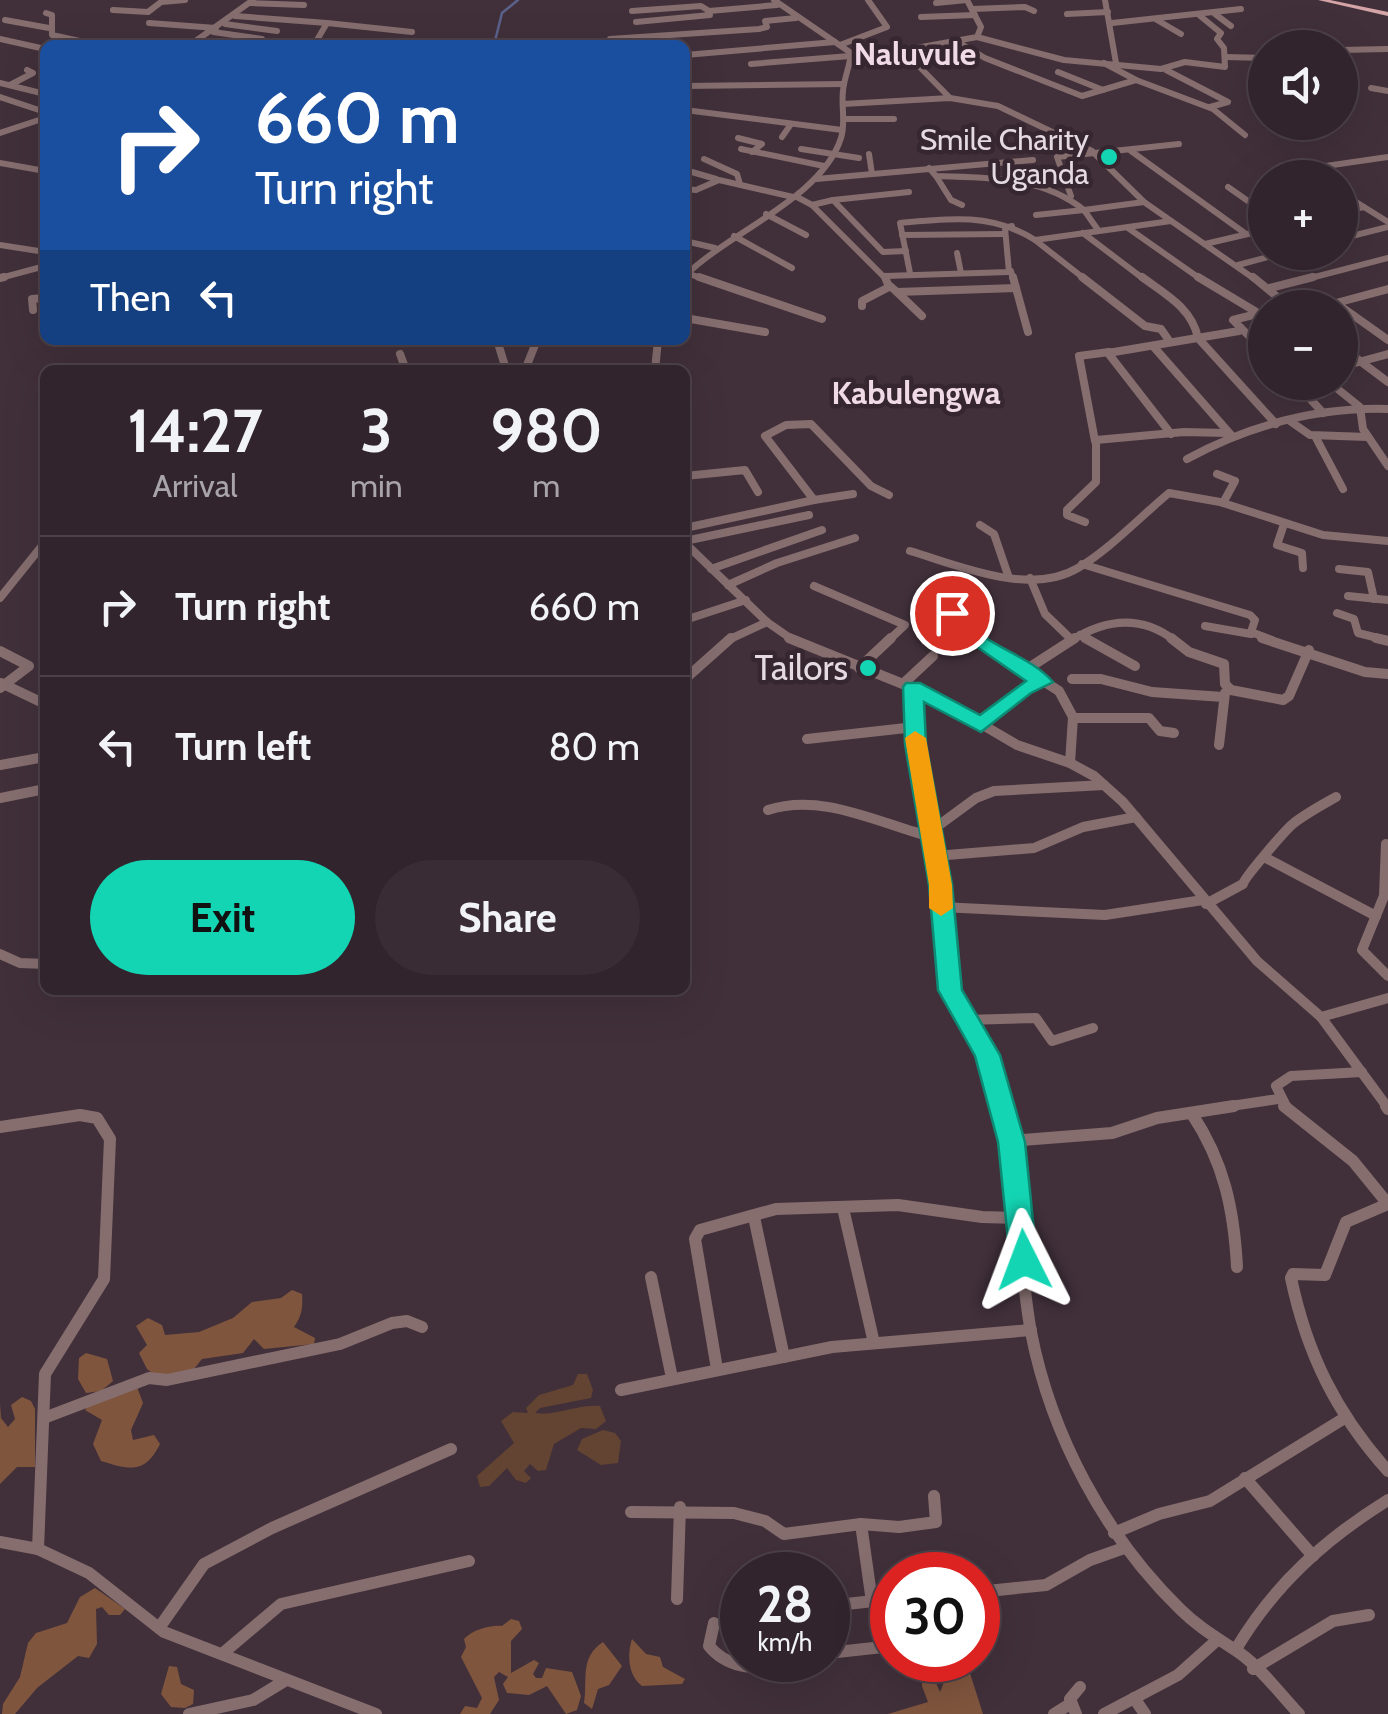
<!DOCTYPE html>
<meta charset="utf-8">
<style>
body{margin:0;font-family:Cabin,sans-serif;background:#392c34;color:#f1f3f6;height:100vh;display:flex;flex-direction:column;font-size:38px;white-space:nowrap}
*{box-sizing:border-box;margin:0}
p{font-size:32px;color:#a8a4a9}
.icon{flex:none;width:55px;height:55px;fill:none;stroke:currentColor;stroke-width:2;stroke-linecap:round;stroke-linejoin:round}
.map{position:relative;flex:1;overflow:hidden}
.side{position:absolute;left:40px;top:365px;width:650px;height:630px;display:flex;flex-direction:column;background:#31242c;border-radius:15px;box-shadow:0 10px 40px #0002,0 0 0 2px #4c4148}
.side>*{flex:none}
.top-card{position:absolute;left:40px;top:40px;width:650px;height:305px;border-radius:15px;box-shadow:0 10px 40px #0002,0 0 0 2px #4c4148;background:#1a4fa0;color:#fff;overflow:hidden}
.controls{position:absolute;left:1248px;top:30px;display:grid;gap:20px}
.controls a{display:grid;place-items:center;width:110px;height:110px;border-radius:50%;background:#31242c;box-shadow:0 10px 40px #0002,0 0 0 2px #4c4148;font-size:50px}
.speed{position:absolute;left:720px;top:1552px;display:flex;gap:20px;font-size:50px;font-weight:700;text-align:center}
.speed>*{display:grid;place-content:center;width:130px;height:130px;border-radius:50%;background:#31242c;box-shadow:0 10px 40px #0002,0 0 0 2px #4c4148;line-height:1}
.speed small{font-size:25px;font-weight:400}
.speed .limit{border:15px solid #d22;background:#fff;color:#111}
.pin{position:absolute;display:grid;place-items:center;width:85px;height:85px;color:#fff;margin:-42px;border:5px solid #fff;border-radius:50%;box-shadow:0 2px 10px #0007}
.me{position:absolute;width:110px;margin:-55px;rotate:357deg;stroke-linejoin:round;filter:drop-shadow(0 0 8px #0008)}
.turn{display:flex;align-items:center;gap:35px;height:210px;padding:0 50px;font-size:45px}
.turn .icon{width:130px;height:130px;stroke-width:2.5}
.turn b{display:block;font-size:70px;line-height:85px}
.then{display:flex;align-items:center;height:95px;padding:0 50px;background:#0003;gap:20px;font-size:38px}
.eta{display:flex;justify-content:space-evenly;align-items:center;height:170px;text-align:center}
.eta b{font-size:60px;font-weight:700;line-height:70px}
.action{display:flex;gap:20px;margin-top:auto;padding:20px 50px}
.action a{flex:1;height:115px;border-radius:60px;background:#13d5b3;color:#111;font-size:40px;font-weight:700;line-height:115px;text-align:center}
.action a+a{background:#392c34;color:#f1f3f6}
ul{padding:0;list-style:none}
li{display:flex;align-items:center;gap:30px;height:140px;padding:0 50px;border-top:2px solid #4c4148}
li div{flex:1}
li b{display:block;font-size:38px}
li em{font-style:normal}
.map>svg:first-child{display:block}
</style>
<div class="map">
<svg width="1388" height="1714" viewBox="0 0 1388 1714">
<rect width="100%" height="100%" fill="#41303a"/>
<g fill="#634331">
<path d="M578 1374H587L593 1390 591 1398 540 1408 535 1413C558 1416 577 1404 600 1406L606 1421 596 1429 581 1428 554 1444 546 1470 538 1471 530 1464 524 1471 531 1478 526 1483 516 1480 507 1468 489 1486 480 1487 477 1476 514 1443 501 1421 513 1412 528 1413 526 1408 539 1395 573 1385Z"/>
<path d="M603 1430 615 1433 621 1441 618 1463 601 1465 577 1450 582 1439Z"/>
</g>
<g fill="#80553e">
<path d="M292 1290 302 1294C303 1307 302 1316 294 1327L315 1338 314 1344 264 1349 254 1339 243 1353 202 1359 194 1369 166 1384 147 1369 139 1353 147 1345 136 1326 148 1318 162 1325 165 1335 199 1332 233 1318 252 1302 281 1298Z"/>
<path d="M86 1353 107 1359 113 1381 101 1391 86 1393 78 1379 79 1358Z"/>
<path d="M137 1387 143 1403 131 1430 133 1440 154 1435 160 1444C145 1474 130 1470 101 1461L93 1444 102 1420 85 1410 91 1402Z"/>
<path d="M22 1397 31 1401 35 1409V1467H17L0 1484V1403L1 1418 8 1427 15 1419 11 1405Z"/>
<path d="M95 1588 125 1609 120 1615H109L102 1607 96 1609 97 1644 89 1658 78 1656 37 1688 15 1714H2L3 1704 20 1677 28 1643 36 1633 67 1623 80 1597Z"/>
<path d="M511 1619 519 1621 522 1629 511 1641V1673L534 1660 539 1663 533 1674 536 1678H542L546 1668 572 1672 581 1696 577 1710 566 1714 547 1686 529 1695 507 1693 503 1684 508 1677 499 1672 494 1677 499 1700 490 1714H460L465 1706 477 1708 482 1698 461 1657 466 1647 464 1639C473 1630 489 1625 502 1626Z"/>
<path d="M632 1639 646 1654 660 1657 663 1667 685 1679 682 1684 642 1686C628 1675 627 1655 632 1639Z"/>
<path d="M603 1642 622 1666 609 1685 598 1689 592 1709 584 1703C588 1679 579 1658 603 1642Z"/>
<path d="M953 1660 968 1667 983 1714H888L928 1702 922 1686 923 1671 933 1676 940 1692Z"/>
<path d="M169 1666 177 1667 181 1684 194 1690 193 1704 185 1708 171 1707 161 1694Z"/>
</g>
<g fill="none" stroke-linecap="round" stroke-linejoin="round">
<path stroke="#5a628c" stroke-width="2.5" d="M494 45 502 13 518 0"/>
<g stroke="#866e6f" stroke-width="6">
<path d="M1105 0 1116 63"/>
<path d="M250 3 304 5"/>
<path d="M936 3 967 0"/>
<path d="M972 9 1025 7 1034 11"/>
<path d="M113 10 148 12 161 2 185 0"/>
<path d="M632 11 701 6 709 11 777 5"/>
<path d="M46 13 52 15V35L98 45"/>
<path d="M1067 14 1108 12"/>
<path d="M1215 14 1231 26"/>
<path d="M235 16 327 23 314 45"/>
<path d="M921 17 975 15"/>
<path d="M5 20 49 28"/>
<path d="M1157 20 1181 34"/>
<path d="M636 22 710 15 708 11"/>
<path d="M149 23 216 28"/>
<path d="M327 23 412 32"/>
<path d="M1112 23 1241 9"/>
<path d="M225 24 277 31"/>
<path d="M213 32 262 39"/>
<path d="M977 37 1064 60 1161 69 1185 62 1225 67 1224 48 1217 39 1221 33 1199 15"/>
<path d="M0 39 45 49"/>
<path d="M610 39 759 29 767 27 765 21 796 18"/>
<path d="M958 42 985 58 1082 96 1136 80 1213 109 1245 135"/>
<path d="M190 45 253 0"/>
<path d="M840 45 887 27 868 0"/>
<path d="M903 50 950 98"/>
<path d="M1340 50 1388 49"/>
<path d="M851 53 916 48 977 37 981 27 967 0"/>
<path d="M685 55 835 42"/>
<path d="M1226 57 1265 58"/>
<path d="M1104 63 1136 80"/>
<path d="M751 64 850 56"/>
<path d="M1166 70 1228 102 1210 107"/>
<path d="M1058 72 1103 90"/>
<path d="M0 83 45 94"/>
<path d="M10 85 33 73 27 70"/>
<path d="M685 86 844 84"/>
<path d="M1371 88 1388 91"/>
<path d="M0 97 45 112"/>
<path d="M843 104 950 98 998 106 1092 151 1144 202 1256 280"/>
<path d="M685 110 842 130"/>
<path d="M844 119H894"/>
<path d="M0 133 45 118"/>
<path d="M782 137 791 124"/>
<path d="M738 138 762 144 752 152"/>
<path d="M741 149 824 166"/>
<path d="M801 149 859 158"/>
<path d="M1131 151 1246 234"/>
<path d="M869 154 872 174"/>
<path d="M704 159 737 174 740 184"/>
<path d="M0 163 45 171"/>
<path d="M929 168 936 176C989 178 1041 176 1084 210L1144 202"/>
<path d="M685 170 716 179"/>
<path d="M936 176 951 200 962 205"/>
<path d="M1316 178 1305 169 1388 157"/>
<path d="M816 179 1033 160"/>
<path d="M1228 187 1265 213"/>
<path d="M685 189 696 190 719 180 793 197"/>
<path d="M1340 192 1364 207 1340 212"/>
<path d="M1071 196 1057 157 1179 144"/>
<path d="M797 197 812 205 887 280"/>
<path d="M833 200 909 192"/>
<path d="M812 205 833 200 883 252 906 251"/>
<path d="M1364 207 1388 222"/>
<path d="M766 214 806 235"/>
<path d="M1036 215 1084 210 1098 230"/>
<path d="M1128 228 1202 280"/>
<path d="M1083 233 1145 280"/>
<path d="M902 235 1004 234"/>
<path d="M734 236 792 268"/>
<path d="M1340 239 1388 227"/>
<path d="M685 241 715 248"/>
<path d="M1205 244 1265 230"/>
<path d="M0 245 45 252"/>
<path d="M957 253 961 273"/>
<path d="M1238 265 1287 252"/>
<path d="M1011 271 1013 280"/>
<path d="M687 273 706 280"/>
<path d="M910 273 900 223C948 218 993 213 1035 240"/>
<path d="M685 276C729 232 822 198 841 138 846 123 841 106 843 91 844 78 850 66 851 53L774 0"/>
<path d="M885 276 1009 272 1005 228 1012 226"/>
<path d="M0 278 45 266"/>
<path d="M1086 280 1035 240 1171 221"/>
<path d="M1303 280 1388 258"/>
</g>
<g stroke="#866e6f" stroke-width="8">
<path d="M699 277 822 319"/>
<path d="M1013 277 1028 332"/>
<path d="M1082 277 1145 326 1161 329 1170 342"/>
<path d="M1142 277C1165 294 1192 308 1198 338L1276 424"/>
<path d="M1198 277 1258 313"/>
<path d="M1253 277 1291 308"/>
<path d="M0 278 4 277"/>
<path d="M890 286 897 292 1016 288"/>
<path d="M1270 288 1313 277"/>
<path d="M1388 289 1336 303 1388 340"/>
<path d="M897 292 922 316"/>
<path d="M862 306V301L889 287 885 277"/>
<path d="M33 310 32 299 45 298"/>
<path d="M685 318 765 332"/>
<path d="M1241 328 1265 352"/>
<path d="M497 340 505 366"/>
<path d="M625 340H658"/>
<path d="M1153 346 1231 435"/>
<path d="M1340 346 1388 382"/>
<path d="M400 354 406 370"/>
<path d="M1340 367 1388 354"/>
<path d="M463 370 526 367"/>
<path d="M525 370 537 340"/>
<path d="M655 370 658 340"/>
<path d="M1295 382 1323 413"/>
<path d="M1329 382 1360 407 1363 429 1388 466"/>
<path d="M1290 421 1310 435 1368 437"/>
<path d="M1171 434 1108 353 1239 331 1241 328 1233 320 1265 312"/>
<path d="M1315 436 1343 489"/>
<path d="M1095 441 1079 356 1109 352"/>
<path d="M1187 459C1250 425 1316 407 1388 409"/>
<path d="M1217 474 1235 481 1223 503"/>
<path d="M685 476 745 470 758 492"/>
<path d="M814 500 853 494"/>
<path d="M1085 522 1067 515V510L1096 482V440L1184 432 1227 433"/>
<path d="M1284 524 1277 545 1302 553 1303 568"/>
<path d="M980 525 994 534 1009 578"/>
<path d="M685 528 814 500 765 436 786 425 811 424 871 486 889 495"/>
<path d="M685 541 809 515"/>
<path d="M685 543 767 622 793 640"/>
<path d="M910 551C958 565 1029 597 1078 568 1110 549 1140 517 1169 493L1220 502 1323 535 1388 541"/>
<path d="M1082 564 1250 615 1255 620 1251 632 1272 640"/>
<path d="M711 569 822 530"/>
<path d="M1339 569 1368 572 1374 599"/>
<path d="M1030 578 1045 614 1072 640"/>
<path d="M728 585 777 563 855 538"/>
<path d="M814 586 905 625 889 640"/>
<path d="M948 592 959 599 952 613 956 625 980 640"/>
<path d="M1348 596 1388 600"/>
<path d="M0 598 45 542"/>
<path d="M1337 613 1354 619 1358 633 1386 640"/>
<path d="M685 620 746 600"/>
<path d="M1205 626 1251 634"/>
<path d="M1080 635 1090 640"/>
<path d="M728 640 767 622"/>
<path d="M1072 640C1106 619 1141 615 1174 640"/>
</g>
<g stroke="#866e6f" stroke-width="10">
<path d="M789 638 935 697 1017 745 1070 763 1094 776 1123 802 1257 961 1321 1017 1388 1108"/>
<path d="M976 638 1059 691 1073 717 1070 763"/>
<path d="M1085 638 1135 666"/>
<path d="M1171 638 1189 652 1224 664 1225 684 1231 690 1283 700 1289 696 1309 650"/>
<path d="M1262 638 1365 672 1388 674"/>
<path d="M1376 638 1388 641"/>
<path d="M0 651 29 666 0 688"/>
<path d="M859 668 891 638"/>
<path d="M1024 671 1075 638"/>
<path d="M685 679 731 638"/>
<path d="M1072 679H1101L1152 692 1223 697"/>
<path d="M1 683 45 704"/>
<path d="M904 683 933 656"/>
<path d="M913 687 915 744 941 885 950 990 988 1055 1002 1108"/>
<path d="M1073 718H1149L1160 731 1174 733"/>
<path d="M981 725 1024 688 1043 682"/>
<path d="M807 739 915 727"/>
<path d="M1219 745 1225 693"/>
<path d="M0 765 45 757"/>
<path d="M0 798 45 789"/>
<path d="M768 810C822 792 880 824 932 837"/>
<path d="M931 831 976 798 994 791 1104 785"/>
<path d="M1386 844 1384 896 1362 950 1388 976"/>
<path d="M935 856 1034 848 1083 827 1136 817"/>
<path d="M1266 858 1376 916"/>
<path d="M1206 904 1243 884C1244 878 1287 828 1294 823 1307 813 1322 805 1336 797"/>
<path d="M941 907 1105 915 1203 900"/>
<path d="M0 954 20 963 45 964"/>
<path d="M1321 1017 1388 998"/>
<path d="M965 1020 1036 1018 1052 1041 1093 1028"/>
<path d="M1218 1108 1278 1099"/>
<path d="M1287 1108 1276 1086 1291 1076 1362 1072"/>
</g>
<g stroke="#866e6f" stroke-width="12">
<path d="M1002 1106C1021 1180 1017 1257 1031 1332 1051 1435 1105 1536 1180 1609 1199 1628 1219 1639 1241 1654 1262 1669 1281 1695 1299 1714"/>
<path d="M1284 1106 1353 1161 1388 1204 1346 1222 1325 1275 1293 1274 1291 1278C1307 1354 1336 1413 1388 1471"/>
<path d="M1386 1106 1388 1109"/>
<path d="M1192 1114C1224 1162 1234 1210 1237 1267"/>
<path d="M0 1127 80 1115 97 1118 110 1139 104 1279 45 1374 38 1549"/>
<path d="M1011 1141 1112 1133 1157 1118 1234 1106"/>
<path d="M843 1208 874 1343"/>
<path d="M754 1217 784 1357"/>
<path d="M651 1277 672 1378"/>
<path d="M717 1369 695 1239 700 1230 776 1209 898 1205 982 1217 1021 1218"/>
<path d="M621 1390 832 1347 1031 1330"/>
<path d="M44 1418 149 1378 167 1380 340 1344 392 1323 407 1321 422 1327"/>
<path d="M1245 1478 1313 1556"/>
<path d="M631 1512 734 1513 765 1521 784 1534 861 1524 899 1527 936 1522 934 1496"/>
<path d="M861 1524 872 1602"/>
<path d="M1114 1533 1159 1514 1210 1501 1343 1419"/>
<path d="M0 1542 38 1549 89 1573 164 1632 376 1714"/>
<path d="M797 1568 798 1575"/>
<path d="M978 1592 1046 1585 1090 1560 1124 1548"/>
<path d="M677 1599 680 1507"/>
<path d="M828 1606 892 1599"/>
<path d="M714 1623 709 1646C727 1668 753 1669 780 1667L786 1660"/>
<path d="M159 1628 204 1564 272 1528 451 1449"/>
<path d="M978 1635 988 1627 987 1592"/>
<path d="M1236 1649C1274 1585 1325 1539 1388 1500"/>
<path d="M828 1653 892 1646"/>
<path d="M222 1654 281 1604 469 1561"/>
<path d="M1253 1669 1333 1621 1369 1615"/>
<path d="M1134 1698 1145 1714"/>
<path d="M189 1714 253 1700 286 1680"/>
<path d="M1054 1714 1070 1704"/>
<path d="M1076 1714 1070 1699 1080 1687"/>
<path d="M1104 1714 1178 1675 1216 1641"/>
</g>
<path fill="#d5a4a6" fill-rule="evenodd" d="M1318 0H1330L1388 12V16Z"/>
</g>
<path fill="#13d5b3" stroke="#0c8a74" stroke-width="2.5" d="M952 607 958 609C976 645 1027 652 1053 682L1031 693 981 732 924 702 926 744 952 885 962 990 1000 1055 1025 1142 1037 1260 1033 1268 1024 1272 1014 1268 1010 1260 998 1142 975 1056 938 990 929 885 905 744 903 687 906 683H920L980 715 1026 681 947 626 942 613Z"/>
<path fill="#f59e0b" d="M915 731 926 738 952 885 953 908 941 916 929 908V885L905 738Z"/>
<g fill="#13d5b3" stroke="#362630" stroke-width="4">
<circle cx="1109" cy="157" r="10"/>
<circle cx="868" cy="668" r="10"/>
</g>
<g text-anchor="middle" stroke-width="9" stroke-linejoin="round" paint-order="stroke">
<g font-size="30" fill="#e5dae0" stroke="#362630" text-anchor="end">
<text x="1089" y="150">Smile Charity<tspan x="1089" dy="34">Uganda</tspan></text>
</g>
<g font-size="32" font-weight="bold" fill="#f1dae7" stroke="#362630">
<text x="915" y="65">Naluvule</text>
<text x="916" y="404">Kabulengwa</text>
</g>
<g font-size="35" fill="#e5dae0" stroke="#362630" text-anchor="end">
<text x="848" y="680">Tailors</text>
</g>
</g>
</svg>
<div class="controls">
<a><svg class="icon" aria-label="sound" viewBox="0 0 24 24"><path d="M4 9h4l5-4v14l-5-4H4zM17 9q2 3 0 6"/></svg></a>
<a>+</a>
<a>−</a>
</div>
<div class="speed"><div>28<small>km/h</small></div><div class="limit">30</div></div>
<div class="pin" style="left:952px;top:613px;background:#d93025"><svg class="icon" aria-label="arrive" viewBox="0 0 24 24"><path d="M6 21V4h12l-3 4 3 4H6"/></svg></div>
<svg class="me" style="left:1024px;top:1260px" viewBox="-20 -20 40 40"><path d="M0-17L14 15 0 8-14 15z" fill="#13d5b3" stroke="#fff" stroke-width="4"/></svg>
<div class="top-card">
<div class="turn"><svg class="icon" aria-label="right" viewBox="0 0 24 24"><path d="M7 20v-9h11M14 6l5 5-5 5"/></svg><div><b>660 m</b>Turn right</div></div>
<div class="then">Then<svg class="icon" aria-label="left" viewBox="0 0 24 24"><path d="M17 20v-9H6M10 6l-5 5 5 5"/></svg></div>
</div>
<section class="side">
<div class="eta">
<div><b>14:27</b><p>Arrival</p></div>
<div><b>3</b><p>min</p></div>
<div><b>980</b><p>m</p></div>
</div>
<ul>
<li><svg class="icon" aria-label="right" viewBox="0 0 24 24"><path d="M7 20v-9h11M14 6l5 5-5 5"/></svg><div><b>Turn right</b></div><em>660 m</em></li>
<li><svg class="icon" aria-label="left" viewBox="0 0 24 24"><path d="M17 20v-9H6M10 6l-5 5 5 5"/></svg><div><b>Turn left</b></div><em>80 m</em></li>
</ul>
<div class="action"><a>Exit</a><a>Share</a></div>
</section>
</div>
